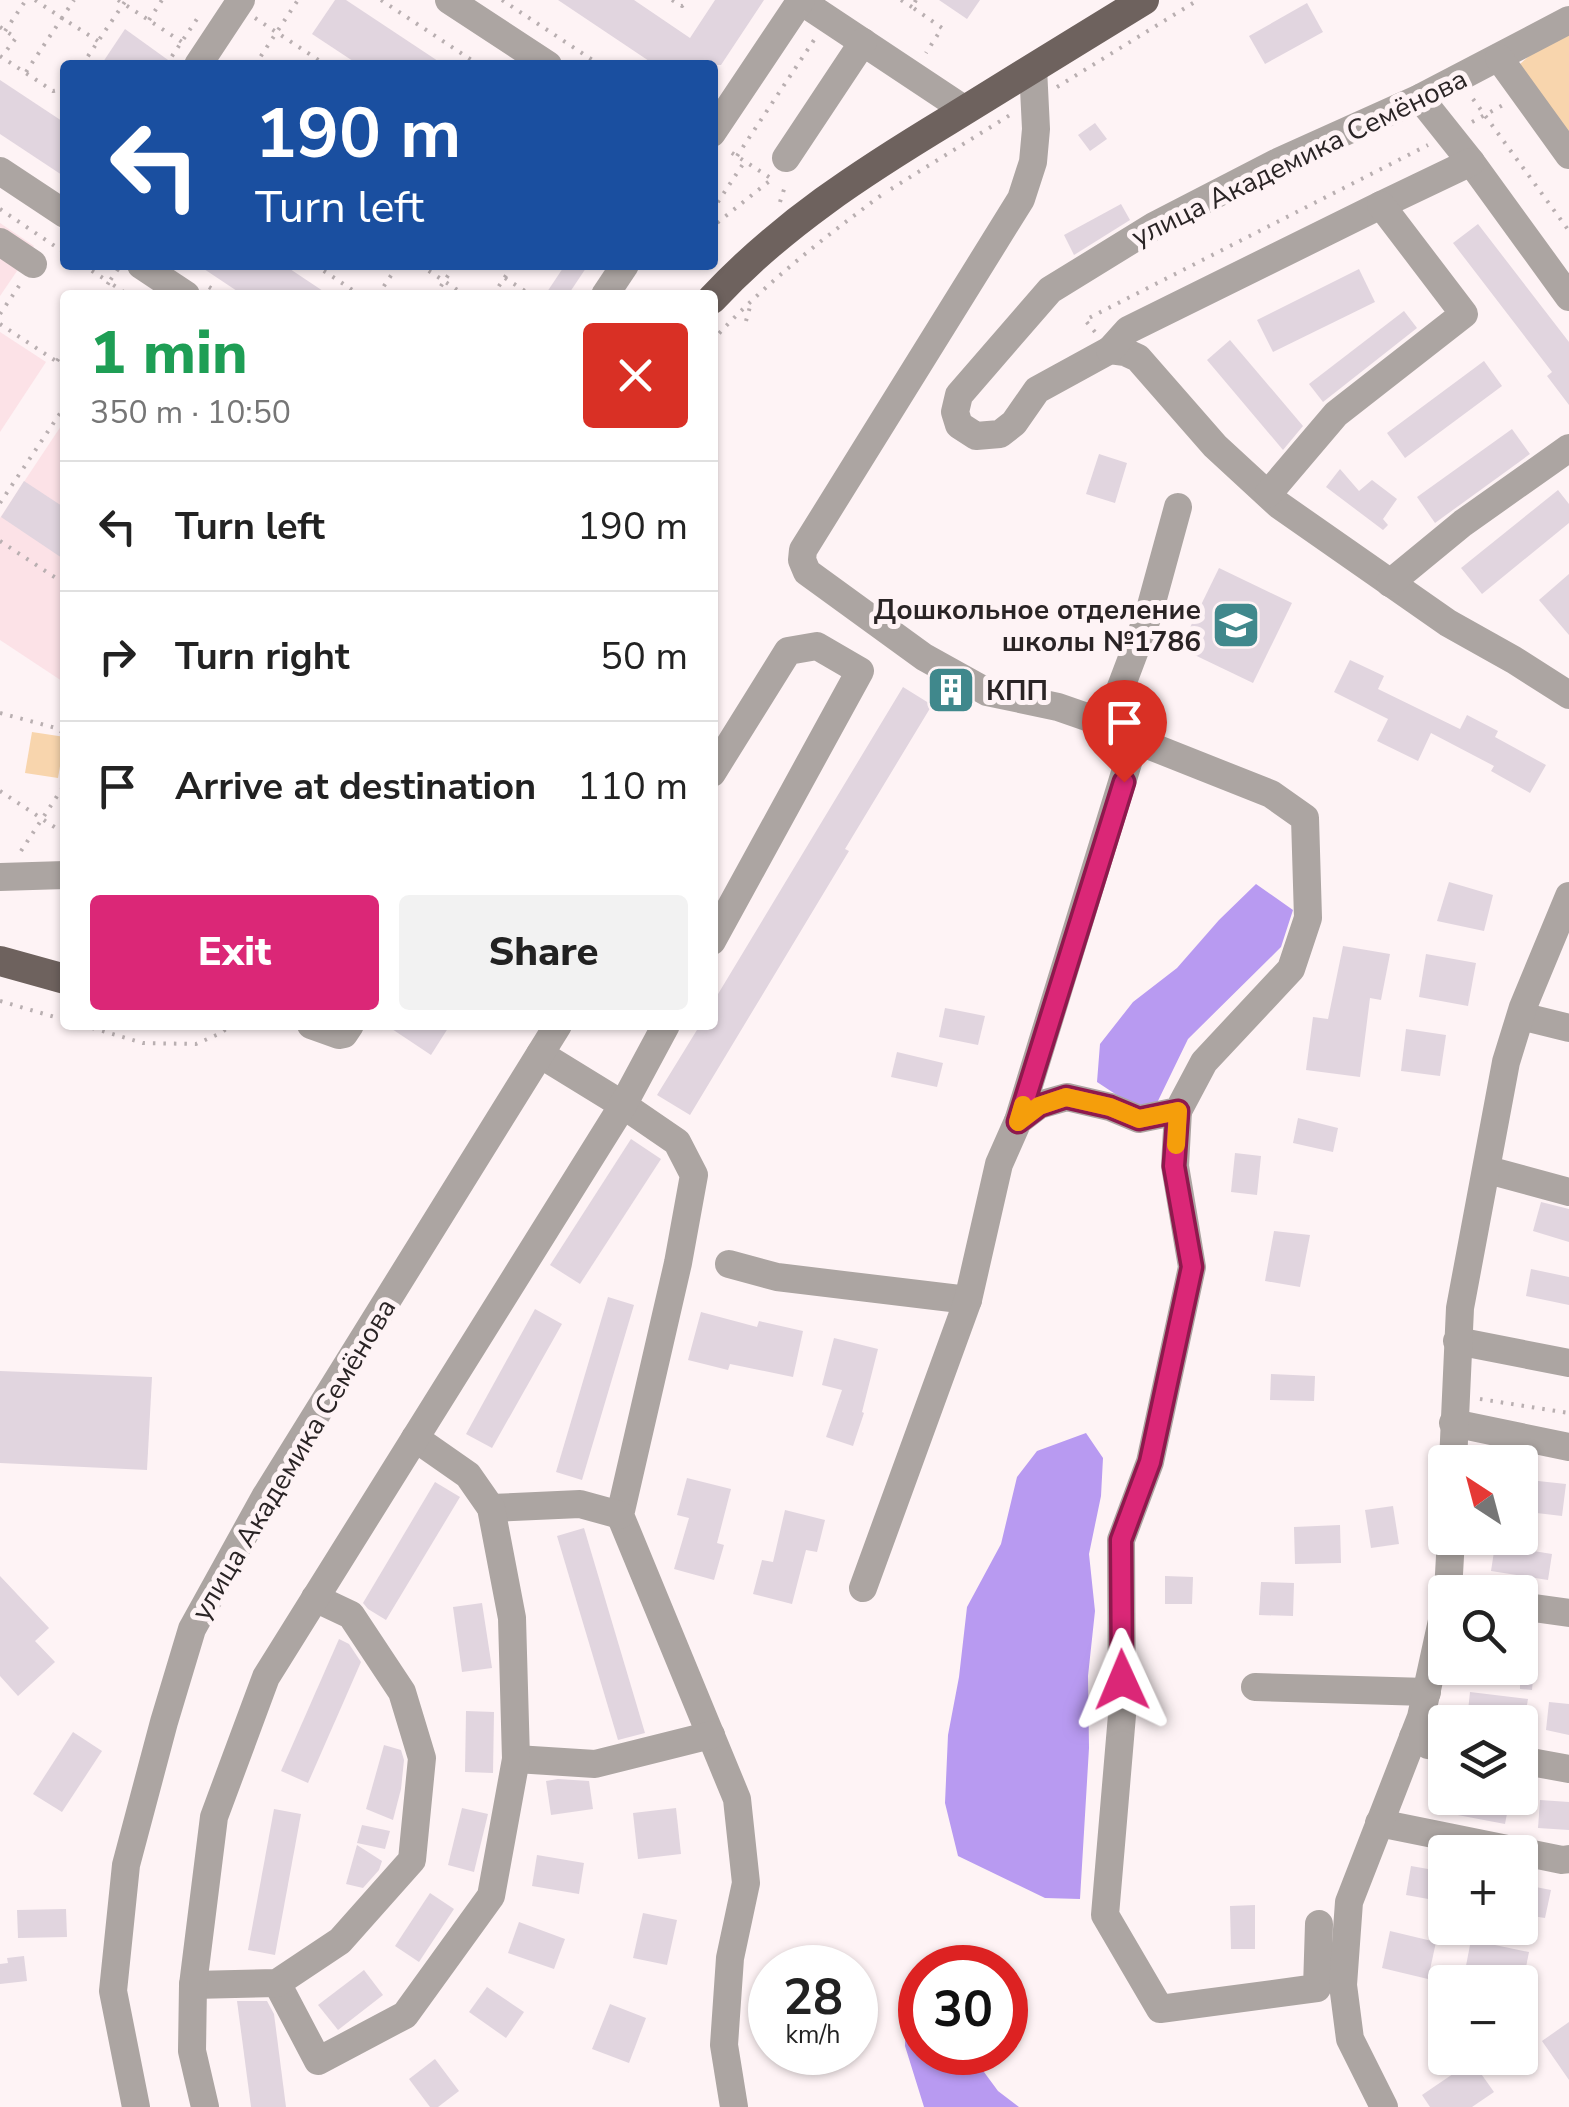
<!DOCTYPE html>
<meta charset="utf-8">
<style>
body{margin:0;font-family:"Nunito Sans",sans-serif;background:#f2f2f2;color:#222;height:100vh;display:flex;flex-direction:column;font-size:38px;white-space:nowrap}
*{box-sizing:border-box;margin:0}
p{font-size:32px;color:#767676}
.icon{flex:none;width:55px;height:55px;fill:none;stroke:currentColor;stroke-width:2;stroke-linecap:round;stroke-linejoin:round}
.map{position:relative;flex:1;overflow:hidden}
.side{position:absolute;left:60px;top:290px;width:658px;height:740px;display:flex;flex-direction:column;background:#fff;border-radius:10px;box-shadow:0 2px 8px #0004}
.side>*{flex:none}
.guide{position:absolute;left:60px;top:60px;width:658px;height:210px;border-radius:10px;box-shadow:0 2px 8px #0004;background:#1a4fa0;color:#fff;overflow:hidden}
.needle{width:65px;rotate:324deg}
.buttons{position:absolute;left:1428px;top:1445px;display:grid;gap:20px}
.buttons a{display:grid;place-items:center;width:110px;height:110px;border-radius:10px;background:#fff;box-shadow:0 2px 8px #0004;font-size:50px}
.speed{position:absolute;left:748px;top:1945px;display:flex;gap:20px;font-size:50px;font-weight:700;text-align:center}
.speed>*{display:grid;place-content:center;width:130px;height:130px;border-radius:50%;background:#fff;box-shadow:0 2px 8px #0004;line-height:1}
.speed small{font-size:25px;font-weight:400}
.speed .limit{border:15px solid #d22;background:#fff;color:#111}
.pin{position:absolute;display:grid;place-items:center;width:85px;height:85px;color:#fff;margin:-102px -42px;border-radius:50% 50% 50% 0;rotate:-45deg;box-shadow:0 0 10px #0007}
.pin .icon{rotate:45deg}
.me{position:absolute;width:110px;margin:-55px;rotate:359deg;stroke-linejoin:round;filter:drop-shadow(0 0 8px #0008)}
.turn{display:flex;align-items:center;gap:35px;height:210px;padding:0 30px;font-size:45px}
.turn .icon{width:130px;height:130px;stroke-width:2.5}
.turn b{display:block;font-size:70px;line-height:85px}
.round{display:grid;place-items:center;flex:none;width:105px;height:105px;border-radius:10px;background:#f2f2f2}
.head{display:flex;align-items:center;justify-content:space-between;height:170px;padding:0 30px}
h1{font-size:60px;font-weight:800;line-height:75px;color:#1e9e55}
.action{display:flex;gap:20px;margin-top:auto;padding:20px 30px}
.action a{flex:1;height:115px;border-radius:10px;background:#db2777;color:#fff;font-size:40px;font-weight:800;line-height:115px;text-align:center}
.action a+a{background:#f2f2f2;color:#222}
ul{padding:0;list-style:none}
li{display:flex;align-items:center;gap:30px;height:130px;padding:0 30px;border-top:2px solid #e0e0e0}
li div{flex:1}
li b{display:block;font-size:38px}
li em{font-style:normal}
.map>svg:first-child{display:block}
</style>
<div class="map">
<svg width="1569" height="2107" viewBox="0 0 1569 2107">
<rect width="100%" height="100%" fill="#fef3f5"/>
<g fill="#fce2e7">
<path d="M0 223 34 246 0 296Z"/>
<path d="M0 332 46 362 0 432Z"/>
<path d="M65 420V683L0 640V518Z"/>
</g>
<g fill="#f8d5ad">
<path d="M1569 34V142L1519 65 1532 53Z"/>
<path d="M32 732 65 737 58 778 25 773Z"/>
</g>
<g fill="#b89af1">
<path d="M1256 884 1293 910 1281 947 1188 1039 1156 1105 1135 1107 1097 1082 1100 1044 1133 1002 1177 968 1219 920Z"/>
<path d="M1086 1433 1103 1458 1101 1496 1089 1554 1095 1611 1088 1676 1089 1748 1080 1899 1045 1898 958 1856 945 1803 948 1735 959 1677 967 1607 1001 1544 1017 1477 1037 1451Z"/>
<path d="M906 1996 920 2004V2052L970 2053 998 2091 1019 2107H924L905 2046Z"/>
</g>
<g fill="#e1d5df">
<path d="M335 0H346L444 65H359L312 34Z"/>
<path d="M558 0H634L690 38 715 0H764L721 65H655Z"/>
<path d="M939 0H980L967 19Z"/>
<path d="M1307 3 1323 32 1265 64 1249 36Z"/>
<path d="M125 29 175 65H101Z"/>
<path d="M0 80 65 123V177L0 134Z"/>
<path d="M1095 123 1107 139 1090 151 1078 135Z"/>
<path d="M1121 204 1130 220 1074 255 1064 235Z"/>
<path d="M1478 224 1569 342V405L1547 376 1552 372 1453 243Z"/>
<path d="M198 265H284L329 295H243Z"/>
<path d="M565 265H588L568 295H545Z"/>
<path d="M1359 269 1375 302 1273 352 1257 320Z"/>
<path d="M1404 311 1417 328 1323 402 1309 384Z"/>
<path d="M1230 340 1303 426 1283 450 1207 360Z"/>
<path d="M1484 361 1502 386 1405 458 1387 433Z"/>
<path d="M1512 429 1530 454 1435 523 1417 497Z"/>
<path d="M1099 454 1127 463 1115 503 1086 494Z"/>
<path d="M1340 469 1359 491 1372 480 1397 499 1383 519 1388 525 1383 530 1326 487Z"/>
<path d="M24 481 65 508V560L1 517Z"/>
<path d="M1558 490 1569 504V523L1482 594 1461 568Z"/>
<path d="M1219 568 1292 603 1253 683 1180 648Z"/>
<path d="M1569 574V635L1539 600Z"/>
<path d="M1350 660 1384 676 1378 689 1460 729 1467 715 1498 731 1495 737 1546 765 1530 793 1491 771 1494 766 1431 733 1418 761 1377 741 1388 719 1334 692Z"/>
<path d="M903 687 932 705 845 849 849 851 690 1115 657 1095 700 1025H712V1004Z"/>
<path d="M1449 882 1493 895 1484 931 1437 921Z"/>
<path d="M1343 946 1390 954 1381 1000 1370 998 1360 1077 1306 1070 1313 1017 1328 1019Z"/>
<path d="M1426 954 1476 963 1468 1006 1419 997Z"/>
<path d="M945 1008 985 1016 978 1045 939 1037Z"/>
<path d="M386 1025H450L431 1055Z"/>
<path d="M1406 1029 1446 1035 1440 1076 1401 1071Z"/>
<path d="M897 1052 943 1063 937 1087 891 1077Z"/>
<path d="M1298 1118 1338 1128 1333 1152 1293 1143Z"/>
<path d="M631 1139 661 1159 580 1284 550 1265Z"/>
<path d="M1235 1153 1261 1156 1257 1195 1231 1192Z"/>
<path d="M1541 1202 1569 1209V1242L1533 1231Z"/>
<path d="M1274 1231 1310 1235 1300 1287 1265 1281Z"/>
<path d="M1531 1269 1569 1277V1305L1526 1296Z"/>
<path d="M608 1297 634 1305 582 1480 556 1472Z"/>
<path d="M535 1309 562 1324 492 1448 466 1434Z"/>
<path d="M701 1312 757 1327 759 1321 803 1331 793 1377 730 1364 728 1370 688 1360Z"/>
<path d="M834 1338 878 1349 862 1412 864 1413 853 1446 826 1437 842 1390 822 1385Z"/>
<path d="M0 1371 152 1377 147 1470 0 1463Z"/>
<path d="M1271 1374 1315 1376 1314 1401 1270 1400Z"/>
<path d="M687 1478 731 1489 717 1543 724 1545 714 1580 674 1569 689 1518 677 1515Z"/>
<path d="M1520 1479 1566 1484 1562 1516 1520 1511Z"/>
<path d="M435 1482 460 1497 386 1620 368 1609 363 1603Z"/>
<path d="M1393 1506 1399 1544 1371 1548 1365 1510Z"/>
<path d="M785 1510 825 1520 817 1552 806 1550 792 1604 753 1594 762 1560 773 1562Z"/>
<path d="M1340 1525 1341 1563 1295 1564 1294 1527Z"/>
<path d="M584 1528 645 1733 618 1740 557 1536Z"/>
<path d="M1495 1545 1552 1554 1548 1580 1491 1571Z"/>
<path d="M0 1576 49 1628 35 1641 55 1662 18 1696 0 1676Z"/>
<path d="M1165 1576 1193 1577 1192 1604H1165Z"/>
<path d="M1261 1582 1294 1583 1293 1616 1259 1615Z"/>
<path d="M482 1603 492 1668 462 1672 453 1607Z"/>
<path d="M1520 1627 1538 1629 1532 1690 1520 1689Z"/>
<path d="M339 1639 349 1644 361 1662 308 1783 281 1771Z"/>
<path d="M1470 1692 1528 1699 1524 1722 1467 1720Z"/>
<path d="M1549 1702 1569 1704V1735L1546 1730Z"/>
<path d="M466 1711 494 1712 493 1773 465 1772Z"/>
<path d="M73 1732 102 1751 62 1812 33 1794Z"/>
<path d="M384 1745 401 1750 404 1760 401 1789 393 1820 366 1809Z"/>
<path d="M558 1779 589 1781 593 1809 551 1815 546 1781Z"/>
<path d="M1450 1798H1510L1505 1824 1447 1813Z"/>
<path d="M1540 1800 1569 1802V1830L1538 1828Z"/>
<path d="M462 1808 488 1814 474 1872 448 1865Z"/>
<path d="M676 1808 681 1854 638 1859 633 1813Z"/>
<path d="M274 1809 301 1814 275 1955 248 1950Z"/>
<path d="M362 1825 390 1831 385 1849 357 1843Z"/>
<path d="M357 1845 382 1861 379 1870 363 1888 346 1884Z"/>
<path d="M537 1855 584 1863 579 1894 532 1886Z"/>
<path d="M1411 1866 1445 1872V1902L1406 1895Z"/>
<path d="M1520 1884 1551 1890 1545 1918 1520 1914Z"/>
<path d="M430 1893 454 1909 419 1962 395 1946Z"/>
<path d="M1255 1905V1949H1231L1230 1906Z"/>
<path d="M66 1909 67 1937 18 1938 17 1910Z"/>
<path d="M643 1913 677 1920 667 1965 633 1958Z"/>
<path d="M519 1922 565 1939 554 1969 508 1953Z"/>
<path d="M1390 1931 1436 1942 1428 1979 1382 1968Z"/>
<path d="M1471 1940 1529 1952 1523 1982H1499L1464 1976Z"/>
<path d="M24 1956 27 1981 0 1984V1964L8 1963 7 1958Z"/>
<path d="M364 1970 383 1995 338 2030 318 2005Z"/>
<path d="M487 1987 524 2012 506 2038 469 2012Z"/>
<path d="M237 2001H267L274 2014 286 2107H251Z"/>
<path d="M610 2004 646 2018 629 2063 592 2049Z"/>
<path d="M1569 2022V2080L1542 2041Z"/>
<path d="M435 2059 459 2091 438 2107H430L409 2079Z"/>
<path d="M1472 2061 1494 2092 1472 2107H1430L1422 2095Z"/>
</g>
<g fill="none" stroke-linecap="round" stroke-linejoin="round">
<g stroke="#b9afb1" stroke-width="4" stroke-dasharray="2.5 8" stroke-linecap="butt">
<path d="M35 0 62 18 74 0"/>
<path d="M118 0 182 42"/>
<path d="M381 0 479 65"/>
<path d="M502 0 600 65"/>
<path d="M672 0 682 6 688 0"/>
<path d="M901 0 912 7"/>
<path d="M916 0 912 7 942 28 926 53"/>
<path d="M255 18 326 65"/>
<path d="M149 20 162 0"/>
<path d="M0 27 16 38 3 55"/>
<path d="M5 31 26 0"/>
<path d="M0 56 53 91 65 89"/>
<path d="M82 65 126 0"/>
<path d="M166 65 199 16"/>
<path d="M255 65 298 0"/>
<path d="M26 72 62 18 98 41"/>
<path d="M1057 87 1198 0"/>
<path d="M1473 99 1569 231"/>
<path d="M1472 122 1503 105"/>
<path d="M737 156 816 37"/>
<path d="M891 189 1010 115"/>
<path d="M780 202 786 183"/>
<path d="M0 209 65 253"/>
<path d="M712 211 745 161"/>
<path d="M712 243 717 223 772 179 729 151"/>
<path d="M83 265 109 282 101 295"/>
<path d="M315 265 360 295"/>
<path d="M420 265 465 295"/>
<path d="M118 269 109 282 128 295"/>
<path d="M505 278 531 295"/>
<path d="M209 287 222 295"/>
<path d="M378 295 398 265"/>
<path d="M435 295 455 265"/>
<path d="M493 295 513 265"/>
<path d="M0 314 21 283"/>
<path d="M746 321 751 303"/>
<path d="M0 324 65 367"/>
<path d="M1095 332 1085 320 1428 145"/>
<path d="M712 341C763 285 822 239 883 194"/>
<path d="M57 361 65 349"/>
<path d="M0 503 65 406"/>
<path d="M0 541 65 584"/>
<path d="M0 713 56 728 65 734"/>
<path d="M0 791 65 834"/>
<path d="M21 851 65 784"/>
<path d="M0 1001 65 1020"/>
<path d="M82 1025 143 1043 196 1044 221 1033 231 1025"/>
<path d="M1480 1399 1569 1413"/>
</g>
<g stroke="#aca5a2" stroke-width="28">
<path d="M449 0 548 65"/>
<path d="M801 1 965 110"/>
<path d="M1569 20 1420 98 1280 161 1154 226 1050 290 959 395 955 412 959 425 976 436 1000 434 1014 423 1037 390 1110 350 1125 352 1138 358 1215 446 1279 505 1448 623 1514 660 1569 695"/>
<path d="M1499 58 1569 155"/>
<path d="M198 65 241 0"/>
<path d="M1420 98 1471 162 1569 297"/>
<path d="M712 133 801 0"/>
<path d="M786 158 863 42"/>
<path d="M0 171 65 214"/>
<path d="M0 242 33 264"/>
<path d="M141 265 186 295"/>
<path d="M605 295 625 265"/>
<path d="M1110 350 1128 330 1381 205 1471 162"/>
<path d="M1268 494 1336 414 1464 314 1381 205"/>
<path d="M1390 583 1463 523 1569 448"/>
<path d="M1107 724 1149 613 1178 507"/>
<path d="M712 773 788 651 817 646 860 671 712 941"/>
<path d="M0 877 65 875"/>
<path d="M1521 1016 1569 1028"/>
<path d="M311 1025 339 1035 344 1034 350 1025"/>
<path d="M540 1054 623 1105 677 1142 694 1175 678 1263 620 1515 737 1799 746 1883 730 1958 724 2045 734 2107"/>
<path d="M1178 1111 1175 1166 1192 1267 1150 1462 1121 1540 1122 1715 1105 1915 1160 2009 1317 1988 1319 1924"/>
<path d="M1018 1121 1135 740"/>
<path d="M1488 1170 1569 1192"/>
<path d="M729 1264 777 1277 968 1300"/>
<path d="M1457 1341 1569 1363"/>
<path d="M1453 1423 1569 1447"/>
<path d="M1453 1462 1460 1308 1506 1062 1523 1007 1569 896"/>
<path d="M491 1508 580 1504 620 1515"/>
<path d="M863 1588 968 1300 999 1164 1018 1121 1039 1105 1067 1097 1110 1107 1139 1119 1178 1111 1204 1062 1291 969 1308 918 1305 818 1271 794 1135 740 1107 724 1058 707 987 692 924 657 807 572 802 560 803 550 1021 199 1033 162 1036 129 1033 68"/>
<path d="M1448 1592 1451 1538"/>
<path d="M1520 1606 1569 1613"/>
<path d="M1255 1687 1427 1692"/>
<path d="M1413 1737 1428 1745 1445 1748"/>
<path d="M516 1759 595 1764 711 1735"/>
<path d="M1520 1760 1569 1769"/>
<path d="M1379 1823 1562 1860 1569 1859"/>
<path d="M277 1983 318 2061 405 2015 491 1896 516 1759 512 1618 491 1508 468 1475 415 1438"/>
<path d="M193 1985 277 1983 340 1941 412 1860 422 1758 402 1692 351 1615 315 1598"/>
<path d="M136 2107 113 1991 126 1865 164 1722 192 1629 265 1497 558 1025"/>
<path d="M205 2107 192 2051 193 1985 214 1817 266 1677 623 1105 666 1025"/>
<path d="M1384 2107 1350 2039 1343 1985 1349 1902 1421 1717 1445 1607"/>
</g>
<g stroke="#6e625e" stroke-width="30">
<path d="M712 299C781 225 863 172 949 120 1013 80 1079 40 1144 0"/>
<path d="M0 961 65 979"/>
</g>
</g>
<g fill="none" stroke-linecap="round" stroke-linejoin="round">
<g stroke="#8e194d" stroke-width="25">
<path id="route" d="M1122 1680 1121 1540 1150 1462 1192 1267 1174 1166 1178 1111 1139 1119 1110 1107 1066 1097 1039 1106 1018 1122 1124 782"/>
</g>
<use href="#route" stroke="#db2777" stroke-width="18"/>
<path stroke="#f59e0b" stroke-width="18" d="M1023 1105 1018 1122 1039 1106 1066 1097 1110 1107 1139 1119 1178 1111 1176 1145"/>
</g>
<defs>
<g id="school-square" transform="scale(2.5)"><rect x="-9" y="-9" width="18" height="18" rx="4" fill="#40888c" stroke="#fef3f5"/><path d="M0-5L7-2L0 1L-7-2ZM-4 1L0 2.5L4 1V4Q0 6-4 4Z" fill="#fff"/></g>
<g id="building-square" transform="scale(2.5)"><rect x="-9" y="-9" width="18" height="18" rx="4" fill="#40888c" stroke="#fef3f5"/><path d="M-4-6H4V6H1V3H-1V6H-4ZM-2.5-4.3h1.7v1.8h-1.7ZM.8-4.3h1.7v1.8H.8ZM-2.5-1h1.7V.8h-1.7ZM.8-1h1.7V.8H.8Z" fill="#fff"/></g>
</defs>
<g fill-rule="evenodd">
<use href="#school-square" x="1236" y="625"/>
<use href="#building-square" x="951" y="690"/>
</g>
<g text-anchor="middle" stroke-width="10" stroke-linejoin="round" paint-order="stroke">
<g font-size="28" fill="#2a2425" stroke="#fef3f5">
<text transform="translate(1299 157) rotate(-26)" y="10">улица Академика Семёнова</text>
<text transform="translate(293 1459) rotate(-59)" y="10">улица Академика Семёнова</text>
</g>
<g font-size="28" font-weight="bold" fill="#2a2425" stroke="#fef3f5" text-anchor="end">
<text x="1201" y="619">Дошкольное отделение<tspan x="1201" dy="32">школы №1786</tspan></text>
<text x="986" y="700" text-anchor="start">КПП</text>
</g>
</g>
</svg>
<div class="buttons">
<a><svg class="needle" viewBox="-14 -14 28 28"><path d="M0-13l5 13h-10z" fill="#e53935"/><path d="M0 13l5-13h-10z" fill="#767676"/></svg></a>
<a><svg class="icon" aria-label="search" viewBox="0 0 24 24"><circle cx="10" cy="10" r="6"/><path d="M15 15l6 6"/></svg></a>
<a><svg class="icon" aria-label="layers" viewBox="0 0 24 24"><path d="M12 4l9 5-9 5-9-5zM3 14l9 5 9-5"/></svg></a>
<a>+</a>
<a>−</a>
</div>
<div class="speed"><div>28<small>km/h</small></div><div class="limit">30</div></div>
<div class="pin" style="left:1124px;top:782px;background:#d93025"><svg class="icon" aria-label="arrive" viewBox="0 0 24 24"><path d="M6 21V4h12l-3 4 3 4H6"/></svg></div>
<svg class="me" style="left:1122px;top:1680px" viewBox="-20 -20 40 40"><path d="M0-17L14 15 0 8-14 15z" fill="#db2777" stroke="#fff" stroke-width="4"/></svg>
<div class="guide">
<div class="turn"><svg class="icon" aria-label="left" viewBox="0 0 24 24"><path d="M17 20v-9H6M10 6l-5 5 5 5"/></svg><div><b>190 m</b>Turn left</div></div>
</div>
<section class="side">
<div class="head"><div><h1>1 min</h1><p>350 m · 10:50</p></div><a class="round" style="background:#d93025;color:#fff"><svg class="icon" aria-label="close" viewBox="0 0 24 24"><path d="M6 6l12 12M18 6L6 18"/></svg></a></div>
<ul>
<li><svg class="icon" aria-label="left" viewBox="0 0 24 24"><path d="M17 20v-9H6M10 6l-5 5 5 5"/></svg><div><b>Turn left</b></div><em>190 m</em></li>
<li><svg class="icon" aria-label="right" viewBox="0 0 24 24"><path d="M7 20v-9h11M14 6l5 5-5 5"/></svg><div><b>Turn right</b></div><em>50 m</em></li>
<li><svg class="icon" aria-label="arrive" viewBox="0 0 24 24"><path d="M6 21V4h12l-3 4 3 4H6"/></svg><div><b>Arrive at destination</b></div><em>110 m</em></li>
</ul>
<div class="action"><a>Exit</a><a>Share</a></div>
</section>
</div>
